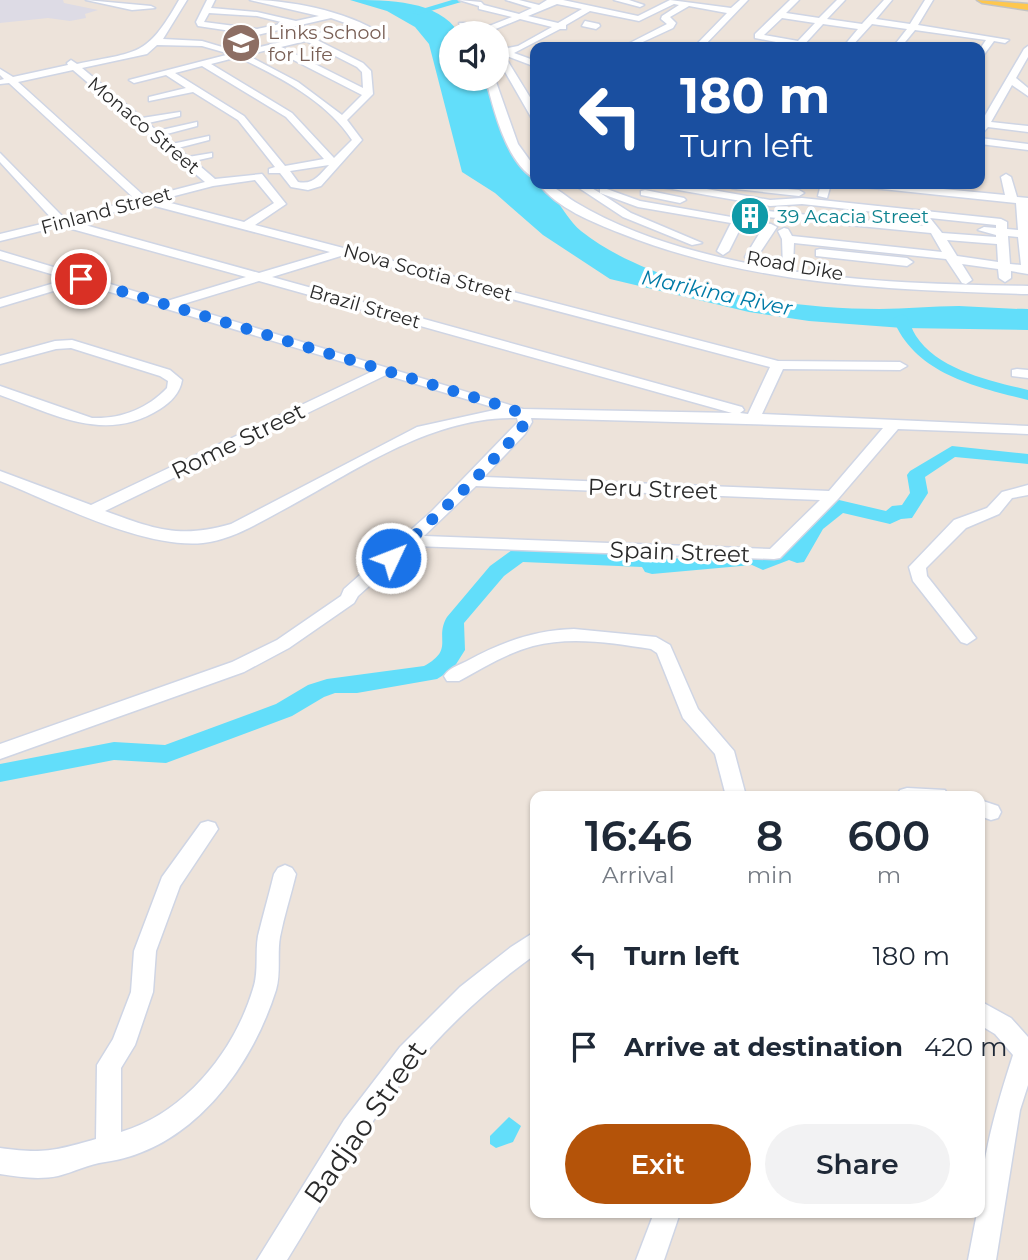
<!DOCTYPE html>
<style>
body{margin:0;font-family:Montserrat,sans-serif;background:#f2f2f3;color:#1f2937;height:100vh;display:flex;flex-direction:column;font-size:26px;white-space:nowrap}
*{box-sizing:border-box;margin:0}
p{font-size:23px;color:#747a83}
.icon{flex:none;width:38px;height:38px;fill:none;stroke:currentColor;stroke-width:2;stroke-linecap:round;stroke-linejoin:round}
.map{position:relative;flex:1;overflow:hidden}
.panel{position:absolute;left:530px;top:791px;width:455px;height:427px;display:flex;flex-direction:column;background:#fff;border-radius:14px;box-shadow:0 2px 5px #0004}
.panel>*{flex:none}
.top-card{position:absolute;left:530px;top:42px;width:455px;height:147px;border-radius:14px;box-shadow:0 2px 5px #0004;background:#1a4fa0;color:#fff;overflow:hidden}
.buttons{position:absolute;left:439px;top:21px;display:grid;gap:14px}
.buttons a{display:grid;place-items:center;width:70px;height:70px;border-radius:50%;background:#fff;box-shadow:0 2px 5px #0004;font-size:35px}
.pin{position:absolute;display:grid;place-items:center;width:60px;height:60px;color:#fff;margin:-30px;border:4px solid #fff;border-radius:50%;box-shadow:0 2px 7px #0007}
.me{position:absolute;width:77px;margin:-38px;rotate:47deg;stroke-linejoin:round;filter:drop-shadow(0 0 5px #0008)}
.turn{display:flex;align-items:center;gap:24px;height:147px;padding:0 35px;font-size:32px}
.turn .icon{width:91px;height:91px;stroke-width:2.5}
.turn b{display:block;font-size:49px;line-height:60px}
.eta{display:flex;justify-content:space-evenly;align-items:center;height:119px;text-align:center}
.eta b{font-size:42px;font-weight:600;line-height:49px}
.button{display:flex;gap:14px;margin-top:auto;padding:14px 35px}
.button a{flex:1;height:80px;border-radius:42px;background:#b45309;color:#fff;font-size:28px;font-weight:600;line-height:80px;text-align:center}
.button a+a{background:#f2f2f3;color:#1f2937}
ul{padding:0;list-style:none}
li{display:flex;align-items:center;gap:21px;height:91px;padding:0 35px}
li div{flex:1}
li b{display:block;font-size:26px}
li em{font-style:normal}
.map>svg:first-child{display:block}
</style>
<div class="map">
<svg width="1028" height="1260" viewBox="0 0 1028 1260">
<rect width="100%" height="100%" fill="#ede3da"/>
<path fill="#dddbe5" d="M0 0H63L64 3 98 10 85 14 86 18 70 21 48 18 0 23Z"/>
<g fill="#62defa">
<path d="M350 0C389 0 438 0 459 33H452V79H482C497 106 500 141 520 166 530 179 542 186 554 198 563 208 570 222 581 231 654 289 788 309 879 309 906 309 932 306 959 306 982 307 1005 309 1028 309V330L903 328 809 321 749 312 610 279 543 235 495 193 462 172 429 44 415 27 387 11Z"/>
<path d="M509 1117 521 1126 513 1142 496 1148 490 1144V1136Z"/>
</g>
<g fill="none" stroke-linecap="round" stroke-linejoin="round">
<g fill="#62defa" fill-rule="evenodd">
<path d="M452 0H468L417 15 412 12Z"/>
<path d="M901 314 906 316C910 322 912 330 916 336 938 370 991 381 1028 390V400C976 387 915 374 893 319Z"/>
<path d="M952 446 1028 454V464L955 457 925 477 928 493 912 518 901 519 890 524 843 513 823 529 804 562 797 563 789 560 763 570 752 565 652 574 645 572 642 567 523 562 504 576 464 623 465 650 453 669 437 679 357 693H335L324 697 292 716 166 763 114 760 0 782V764L114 742 165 745 276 704 308 685 327 679 424 666C455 649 434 639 447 617L490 566 512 550 649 555 658 560 757 552 766 555C774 552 791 547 796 543 810 528 814 507 839 500L886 511 892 506 902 505 910 493 907 475 910 471Z"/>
</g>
<g stroke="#cfd5e4" stroke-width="3">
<g id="minor">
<path d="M86 0 151 6 155 8 132 10Z"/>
<path d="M179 0H187L163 39 202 41 239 52 351 25 331 18 257 35 198 26 196 22 207 0H215L211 8 257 12 296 21 319 16 250 0C292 0 356 13 388 39L381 41 357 28 315 39 363 63 371 71 373 94 347 120 362 140 321 186 308 190 291 187 280 173H269V169L275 167 238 120 193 92 149 101V97L186 88 166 75 134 83 129 80 230 54 202 46 157 45 147 54 82 68 142 118 180 112V116L148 123 157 131 197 122V126L163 135 172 144 209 136V140L178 148 188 157 212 153V157L194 161 215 179 262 174 286 204 255 225 778 361 900 362 907 366 900 370 783 369 762 414 1028 426V434L898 429 838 499 780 558 774 559 414 546 358 596 354 603 289 648 244 672 0 759V744L232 662 277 640 341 596 344 589 432 511 518 422 517 418C431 416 354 472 281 511 257 524 231 540 203 543 144 549 55 503 0 481V471L91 505 373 371 80 283 0 307V299L68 279 0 259V251L167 301 246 277 61 226 0 241V234L54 221 0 162V153L64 218 136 200 9 83 0 84V80L4 79 0 75V69L13 77 68 65 67 63 71 60 77 64C138 51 146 58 179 0ZM209 13 257 16 285 23 257 29 204 22ZM306 41 357 67 362 72 363 88 281 47ZM272 49 362 95 342 115 298 82 247 55ZM238 57C278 76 327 101 352 140L334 158 292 113 211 64ZM202 66 286 117 324 159 285 166 244 116 175 73ZM73 70 205 182 147 197 143 195 18 82ZM329 165C319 175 314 185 298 182L290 171ZM255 180 274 203 244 222 159 200 213 186ZM147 204 330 252 259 273 74 222ZM344 255 770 367 748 414 740 413 744 410 742 407 272 277ZM259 281 732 413H733L523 409 180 305ZM386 375 499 409 417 427 231 524C180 539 154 529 105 511ZM531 418 883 428 829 491 484 477 525 434 532 422ZM476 486 820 500 770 549 424 536Z"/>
<path d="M459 0 481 2 484 5 519 14 532 8 506 0H519L539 5 547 0H563L638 16 670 0 731 8 740 0H748L703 47H694L727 13 689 6 670 17 676 23 673 28 632 47H622L667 24 661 19 662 16 679 5 674 4 639 21 590 11 566 25V29H560L514 53 536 61V67L504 55 536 107V120L531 117 497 58V50L518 46 552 27 520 19 486 33H479V30L512 17 479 9V6ZM557 4 582 9 558 23 528 16Z"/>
<path d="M614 0H629L644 5 640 7Z"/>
<path d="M790 0H799L786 13 819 18 837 0H845L827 19 862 24 884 0H892L876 19 910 24 925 0H933L918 25 1009 40 1005 43 994 41 980 60V49L986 40 915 30 901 47H893L907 29 872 24 851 47H843L858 29 823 24 802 47 755 38V34ZM782 18 815 23 798 41 764 35Z"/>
<path d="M585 21 599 24 600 26 596 29 582 26Z"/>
<path d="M459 23H465L473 33H465Z"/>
<path d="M1028 46V57L1016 78 1028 88V96L1012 85 991 122 1028 126V132L988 127 980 136V124L1024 49Z"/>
<path d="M486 79H495L518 144 536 169V179C507 165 493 108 486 79Z"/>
<path d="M980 138 1028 144V150L980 144Z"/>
<path d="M1006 174 1011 177 1017 197 1028 198V274L1011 271V278L1005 282 999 278 998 269 962 264 972 280 966 284 962 283 946 259 794 243 793 265 783 268 782 239 778 231 784 228 788 229 792 236 942 252 931 233 756 216 750 213 756 210 926 226 923 221 929 218 802 204 770 206 661 187 656 184H678L770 200 802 198 1001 219 1007 222V229L1018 230 1016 203 863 187 858 184H892L1005 195 1001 177ZM930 218 996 225V228L984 227 978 230 996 235V237L942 233ZM1008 236 1018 237 1021 265 1010 264ZM947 240 997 244 998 262 957 256Z"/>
<path d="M539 184C554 184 562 194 575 202 613 225 657 241 699 252 806 281 918 284 1028 286V294C889 290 750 285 620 233 592 222 557 208 539 184Z"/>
<path d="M573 184H585L600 193V189L604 188 640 201 771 224 777 227 755 260 751 261 745 257 762 229 742 225 729 251 723 255 717 251 731 223 638 207 600 193 631 213 702 243 692 245 623 217Z"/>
<path d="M732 184 799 190 804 193 799 196 736 189 732 188Z"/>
<path d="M821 184H831L827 198 818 196Z"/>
<path d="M645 190 684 198 686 200 680 203 641 195V191Z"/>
<path d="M820 249 907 258 913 262 907 266 816 256V250Z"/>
<path d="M72 340 170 370 182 380C180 393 171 402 160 409 105 444 54 414 0 395V386L92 418C121 419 147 409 167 388L168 381 160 376 71 348 56 349 0 364V356L55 341Z"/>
<path d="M1017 369 1028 370V378L1012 376V370Z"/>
<path d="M1028 485V495L1012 498 999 514 966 528 926 568 927 576 976 638 967 644 961 642 913 581 909 567 954 520 987 508 1002 492Z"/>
<path d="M574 629 656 637 670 645 698 709 734 751 746 796H726L715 754 683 718 657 653 651 649C613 643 571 636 533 646 507 653 483 668 459 681H447L444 676C449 668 459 665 467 661 502 642 535 630 574 629Z"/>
<path d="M907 788 945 790 948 796H897L900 790Z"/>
<path d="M980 800 998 806 1001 812 998 818 991 820 980 816Z"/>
<path d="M208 821 215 823 218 829 180 886 156 951 153 992 135 1045 121 1068V1132C185 1113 234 1052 253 989 259 972 255 953 258 936 263 915 269 895 274 874L278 868 285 865 292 868 296 874C291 895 284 916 280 937 277 954 281 973 276 990 251 1069 191 1150 105 1162 89 1164 74 1172 58 1176 38 1180 20 1177 0 1174V1148C42 1154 55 1151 96 1139L97 1065 113 1039 131 992 134 951 162 877 201 823Z"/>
<path d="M536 931V954C483 992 436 1036 397 1088 355 1142 323 1202 287 1260H257L344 1120 400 1047 460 987 511 947Z"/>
<path d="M980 1001 1011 1018 1028 1037V1085L1020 1110 996 1260H968L977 1213H980C980 1160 997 1105 1013 1055L995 1034 980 1025Z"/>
<path d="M654 1213H680L664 1260H636Z"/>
</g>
</g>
<g stroke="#c3c3c3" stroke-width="3">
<path id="major" d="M977 0 1028 4V10L982 3Z"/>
</g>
<use href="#minor" fill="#fff" fill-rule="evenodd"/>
<use href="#major" fill="#fec74e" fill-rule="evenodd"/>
</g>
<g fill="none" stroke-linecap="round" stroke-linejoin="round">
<path stroke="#1a73e8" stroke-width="12" stroke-dasharray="0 21.6" d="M81 279 510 408 523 415 525 422 520 431 473 481 391 558"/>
</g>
<defs>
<g id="school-disc" transform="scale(2.0125)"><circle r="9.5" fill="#8d6e63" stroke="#fff"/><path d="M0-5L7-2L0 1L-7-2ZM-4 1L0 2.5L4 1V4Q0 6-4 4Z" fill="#fff"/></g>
<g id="building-disc" transform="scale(2.0125)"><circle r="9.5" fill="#0f9aa8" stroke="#fff"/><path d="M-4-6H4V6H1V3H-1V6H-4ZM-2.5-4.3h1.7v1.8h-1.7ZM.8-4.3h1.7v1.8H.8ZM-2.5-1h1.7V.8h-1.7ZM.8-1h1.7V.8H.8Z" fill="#fff"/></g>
</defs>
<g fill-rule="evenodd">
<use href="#school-disc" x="241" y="43"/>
<use href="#building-disc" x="750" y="216"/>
</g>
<g text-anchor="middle" stroke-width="7" stroke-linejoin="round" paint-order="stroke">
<g font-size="19" fill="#785e54" stroke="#fff" text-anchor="start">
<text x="268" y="39">Links School<tspan x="268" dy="22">for Life</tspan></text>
</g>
<g font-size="19" fill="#2a2a2a" stroke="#fff">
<text transform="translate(144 125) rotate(40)" y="7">Monaco Street</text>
<text transform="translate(106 210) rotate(-15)" y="7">Finland Street</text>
<text transform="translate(795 265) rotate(10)" y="7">Road Dike</text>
<text transform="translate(428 272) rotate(15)" y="7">Nova Scotia Street</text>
<text transform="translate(365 306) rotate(16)" y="7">Brazil Street</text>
</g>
<g font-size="19" fill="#0d838f" stroke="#fff" text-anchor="start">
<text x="777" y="223">39 Acacia Street</text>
</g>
<g font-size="21" font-style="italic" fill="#007ba7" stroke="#fff">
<text transform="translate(717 293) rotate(12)" y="7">Marikina River</text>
</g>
<g font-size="23" fill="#2a2a2a" stroke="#fff">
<text transform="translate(238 441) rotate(-26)" y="8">Rome Street</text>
<text transform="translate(653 489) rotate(2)" y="8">Peru Street</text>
<text transform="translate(680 552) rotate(2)" y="8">Spain Street</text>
</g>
<g font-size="28" fill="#2a2a2a" stroke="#fff">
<text transform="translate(365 1122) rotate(-55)" y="10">Badjao Street</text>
</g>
</g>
</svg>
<div class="buttons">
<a><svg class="icon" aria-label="sound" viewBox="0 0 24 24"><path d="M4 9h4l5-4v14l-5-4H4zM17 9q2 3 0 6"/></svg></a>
</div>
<div class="pin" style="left:81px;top:279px;background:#d93025"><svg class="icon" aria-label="arrive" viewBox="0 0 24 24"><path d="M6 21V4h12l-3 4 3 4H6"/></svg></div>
<svg class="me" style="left:391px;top:558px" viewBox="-20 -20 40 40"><circle r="17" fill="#1a73e8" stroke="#fff" stroke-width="3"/><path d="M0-11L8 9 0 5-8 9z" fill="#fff"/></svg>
<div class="top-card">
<div class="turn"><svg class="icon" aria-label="left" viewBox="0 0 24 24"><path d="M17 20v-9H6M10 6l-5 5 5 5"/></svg><div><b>180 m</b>Turn left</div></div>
</div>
<section class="panel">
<div class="eta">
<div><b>16:46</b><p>Arrival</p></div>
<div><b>8</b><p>min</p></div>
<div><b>600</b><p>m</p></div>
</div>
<ul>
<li><svg class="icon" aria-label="left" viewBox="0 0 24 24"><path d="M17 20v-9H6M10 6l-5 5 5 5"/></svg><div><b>Turn left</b></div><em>180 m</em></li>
<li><svg class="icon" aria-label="arrive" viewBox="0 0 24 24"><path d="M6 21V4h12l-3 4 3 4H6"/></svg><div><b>Arrive at destination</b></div><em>420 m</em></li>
</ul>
<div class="button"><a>Exit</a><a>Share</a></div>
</section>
</div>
